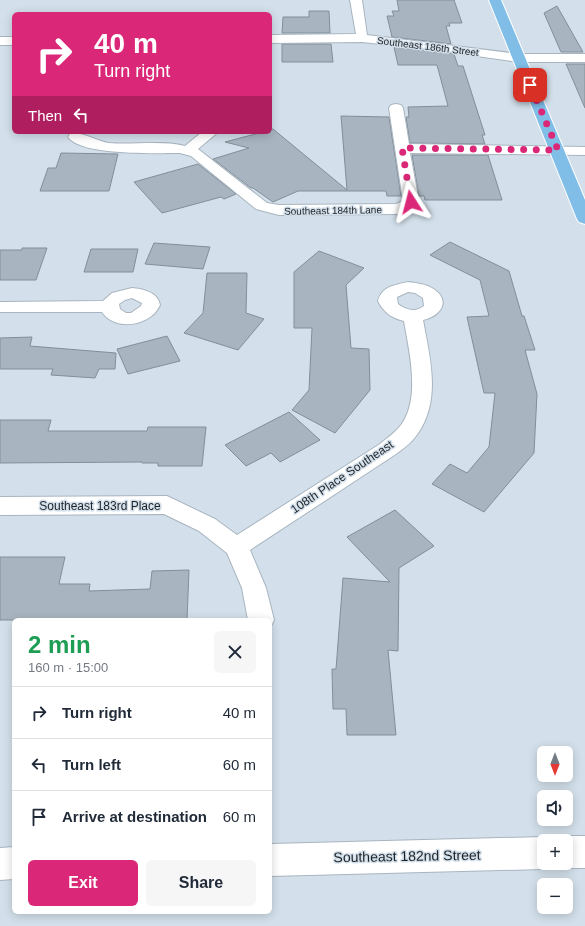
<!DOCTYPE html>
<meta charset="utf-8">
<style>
body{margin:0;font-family:Arial,sans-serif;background:#f6f6f7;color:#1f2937;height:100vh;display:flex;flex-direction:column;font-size:15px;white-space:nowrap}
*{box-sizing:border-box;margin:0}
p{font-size:13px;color:#747a83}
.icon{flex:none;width:22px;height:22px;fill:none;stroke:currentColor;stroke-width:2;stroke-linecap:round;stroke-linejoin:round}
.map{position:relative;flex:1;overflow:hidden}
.drawer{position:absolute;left:12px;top:618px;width:260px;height:296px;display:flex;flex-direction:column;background:#fff;border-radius:6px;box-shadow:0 2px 10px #0003}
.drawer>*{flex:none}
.hud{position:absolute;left:12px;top:12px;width:260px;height:122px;border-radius:6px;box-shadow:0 2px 10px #0003;background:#db2777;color:#fff;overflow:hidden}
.needle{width:26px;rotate:180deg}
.fabs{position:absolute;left:537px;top:746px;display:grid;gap:8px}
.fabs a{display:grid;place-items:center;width:36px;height:36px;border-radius:6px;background:#fff;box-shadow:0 2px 10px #0003;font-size:20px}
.pin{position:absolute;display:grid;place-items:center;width:34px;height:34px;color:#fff;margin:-17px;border-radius:8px;box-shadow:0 2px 6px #0006}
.me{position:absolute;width:44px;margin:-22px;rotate:351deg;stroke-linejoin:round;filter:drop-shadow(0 0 3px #0008)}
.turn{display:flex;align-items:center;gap:14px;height:84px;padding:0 16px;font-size:18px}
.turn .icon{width:52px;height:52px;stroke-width:2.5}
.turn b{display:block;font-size:28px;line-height:34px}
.then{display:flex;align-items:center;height:38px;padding:0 16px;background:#0003;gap:8px;font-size:15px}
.round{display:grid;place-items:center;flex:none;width:42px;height:42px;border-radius:6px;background:#f6f6f7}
.headline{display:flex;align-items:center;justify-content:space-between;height:68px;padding:0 16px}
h1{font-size:24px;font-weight:700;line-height:30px;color:#1e9e55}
.button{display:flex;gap:8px;margin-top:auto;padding:8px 16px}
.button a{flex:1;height:46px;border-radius:6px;background:#db2777;color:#fff;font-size:16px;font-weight:700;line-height:46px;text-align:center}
.button a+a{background:#f6f6f7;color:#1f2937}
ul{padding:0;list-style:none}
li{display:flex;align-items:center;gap:12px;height:52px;padding:0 16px;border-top:1px solid #e0e1e3}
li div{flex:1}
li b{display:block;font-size:15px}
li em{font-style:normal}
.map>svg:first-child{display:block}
</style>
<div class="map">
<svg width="585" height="926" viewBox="0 0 585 926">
<rect width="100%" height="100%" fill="#d3e0eb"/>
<g fill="#a8b5c0" stroke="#828f99">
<path d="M397 0H454L462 23H449L450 26H446L451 44 392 37 387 16H394L392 11H399Z"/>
<path d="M557 6 583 52H561L544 13Z"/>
<path d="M309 11H329L330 33H282L283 17H309Z"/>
<path d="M282 44H331L333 62H282Z"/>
<path d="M394 47 454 54 458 66H463L485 135H482L485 144 410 143 406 117H409L408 107 448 106 437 65H398Z"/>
<path d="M566 64H585V108Z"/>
<path d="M341 116 389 117 401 196H387L386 191H298L273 202 253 188H251L213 159 249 148 225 142 263 132H270V130L273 129 347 190Z"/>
<path d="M61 153 118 154 109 191H40L48 168H56Z"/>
<path d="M412 155H488L502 200H425L424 196H419Z"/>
<path d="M198 164 236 194 224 199 221 197 162 213 134 182Z"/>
<path d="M450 242 509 271 522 316H524L535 350H525L537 394 534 453 484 512 432 484 450 464 467 473 489 447 495 393H484L467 317 489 316 480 280 430 255Z"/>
<path d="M154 243 210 247 203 269 145 264Z"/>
<path d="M22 248H47L36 280H0V250H22Z"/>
<path d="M91 249H138L133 272H84Z"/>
<path d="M319 251 364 268 346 285 351 348 369 349 370 390 335 433 292 410 309 390 312 328H294V272Z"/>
<path d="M207 273H247L246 313 264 319 238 350 184 333 203 313Z"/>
<path d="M167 336 180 361 128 374 117 349Z"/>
<path d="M32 337 30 346 116 353 115 369H99L95 378 51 375 53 369H0V338Z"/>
<path d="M289 412 320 440 280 462 271 453 246 466 225 445Z"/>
<path d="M0 420H51L48 431H147L148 427H206L202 466H158V463H142V462L0 463Z"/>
<path d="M395 510 434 546 399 568 398 651 388 650 396 735H347L346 709H333L332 669H336L343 578 390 582 347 537Z"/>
<path d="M0 557H65L59 584H90L89 591 150 589 152 571 189 570 187 620H0Z"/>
</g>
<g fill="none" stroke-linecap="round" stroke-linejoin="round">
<g stroke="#a8b5c0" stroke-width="2">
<g id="minor">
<path d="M350 0H362L367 35 519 54H585V62H519L427 49 362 42 270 43V35L356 34Z"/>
<rect x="0" y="37" width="14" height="8"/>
<path d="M396 104 401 105 403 108 409 144 585 147V155L410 153 419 202 414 208 399 214 279 215 256 209 191 156 180 153C157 153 81 156 68 137L70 134C82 131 96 141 109 143 133 145 162 140 185 146L202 132H218L198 149 267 203 279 205 396 204 403 201 389 108 391 105Z"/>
<path d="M408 282C416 283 425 284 432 288 452 300 441 316 423 320 430 358 442 402 416 436 411 443 403 449 396 454L250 550 266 588 274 620 270 628V620H248L242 588 227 553 199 531 164 514 0 515V497L167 496 215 519 237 535 380 444C387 438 396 432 401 425 421 398 409 351 404 321 392 318 384 313 378 301 382 286 395 285 408 282ZM408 292 415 293 423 298 424 306C415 313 406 310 398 304L397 297Z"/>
<path d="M132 288C143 289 158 292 160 305 151 326 115 332 102 312H0V302L103 301 112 293ZM132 298 142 303 141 306 131 313H126L120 309 119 304 125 300Z"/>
<path d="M566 836H585V868H566L555 863 544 869 270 876V844L544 837 553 841H544V863H566V841H555Z"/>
<path d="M14 847V879L0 880V848Z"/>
</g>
</g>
<g stroke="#fff" stroke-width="2">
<path id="major" d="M489 0H501L585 200V224L579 222 577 219Z"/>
</g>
<use href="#minor" fill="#fff" fill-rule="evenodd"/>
<use href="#major" fill="#80bee8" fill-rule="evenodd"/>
</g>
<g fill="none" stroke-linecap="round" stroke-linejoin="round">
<path stroke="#db2777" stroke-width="7" stroke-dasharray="0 12.6" d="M411 202 402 148 558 150 530 85"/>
</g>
<g text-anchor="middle" stroke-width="3" stroke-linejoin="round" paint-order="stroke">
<g font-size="10" fill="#1d2226" stroke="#d3e0eb">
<text transform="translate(428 46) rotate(7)" y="4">Southeast 186th Street</text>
<text transform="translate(333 210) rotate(-1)" y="4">Southeast 184th Lane</text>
</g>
<g font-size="12" fill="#1d2226" stroke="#d3e0eb">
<text transform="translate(342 477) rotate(-34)" y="4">108th Place Southeast</text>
<text x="100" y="510">Southeast 183rd Place</text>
</g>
<g font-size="14" fill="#1d2226" stroke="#d3e0eb">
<text transform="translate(407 856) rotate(-1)" y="5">Southeast 182nd Street</text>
</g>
</g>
</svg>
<div class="fabs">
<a><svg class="needle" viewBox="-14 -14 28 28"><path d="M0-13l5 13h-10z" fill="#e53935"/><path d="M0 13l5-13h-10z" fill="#747a83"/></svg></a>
<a><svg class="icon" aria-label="sound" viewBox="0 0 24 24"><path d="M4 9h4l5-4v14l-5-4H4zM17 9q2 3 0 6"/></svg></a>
<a>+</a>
<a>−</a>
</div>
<div class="pin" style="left:530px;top:85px;background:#d93025"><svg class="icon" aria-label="arrive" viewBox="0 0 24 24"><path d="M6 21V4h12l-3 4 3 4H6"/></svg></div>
<svg class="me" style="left:411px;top:202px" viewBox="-20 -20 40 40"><path d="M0-17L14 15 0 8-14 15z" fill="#db2777" stroke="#fff" stroke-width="4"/></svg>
<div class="hud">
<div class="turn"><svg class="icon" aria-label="right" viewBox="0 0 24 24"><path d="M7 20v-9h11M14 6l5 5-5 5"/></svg><div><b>40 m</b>Turn right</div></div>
<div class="then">Then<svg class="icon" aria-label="left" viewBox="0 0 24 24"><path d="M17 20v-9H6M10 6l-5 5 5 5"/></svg></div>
</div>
<section class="drawer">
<div class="headline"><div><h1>2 min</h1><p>160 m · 15:00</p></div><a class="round"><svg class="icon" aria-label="close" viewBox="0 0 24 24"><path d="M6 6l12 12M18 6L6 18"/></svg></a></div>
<ul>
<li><svg class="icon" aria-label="right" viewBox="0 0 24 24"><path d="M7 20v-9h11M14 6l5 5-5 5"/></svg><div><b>Turn right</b></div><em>40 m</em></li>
<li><svg class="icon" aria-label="left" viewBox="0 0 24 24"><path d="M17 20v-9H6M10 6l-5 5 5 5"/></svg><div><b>Turn left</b></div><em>60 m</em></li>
<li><svg class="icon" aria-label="arrive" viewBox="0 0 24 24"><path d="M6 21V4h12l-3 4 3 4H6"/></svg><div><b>Arrive at destination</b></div><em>60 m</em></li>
</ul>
<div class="button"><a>Exit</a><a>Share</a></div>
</section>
</div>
